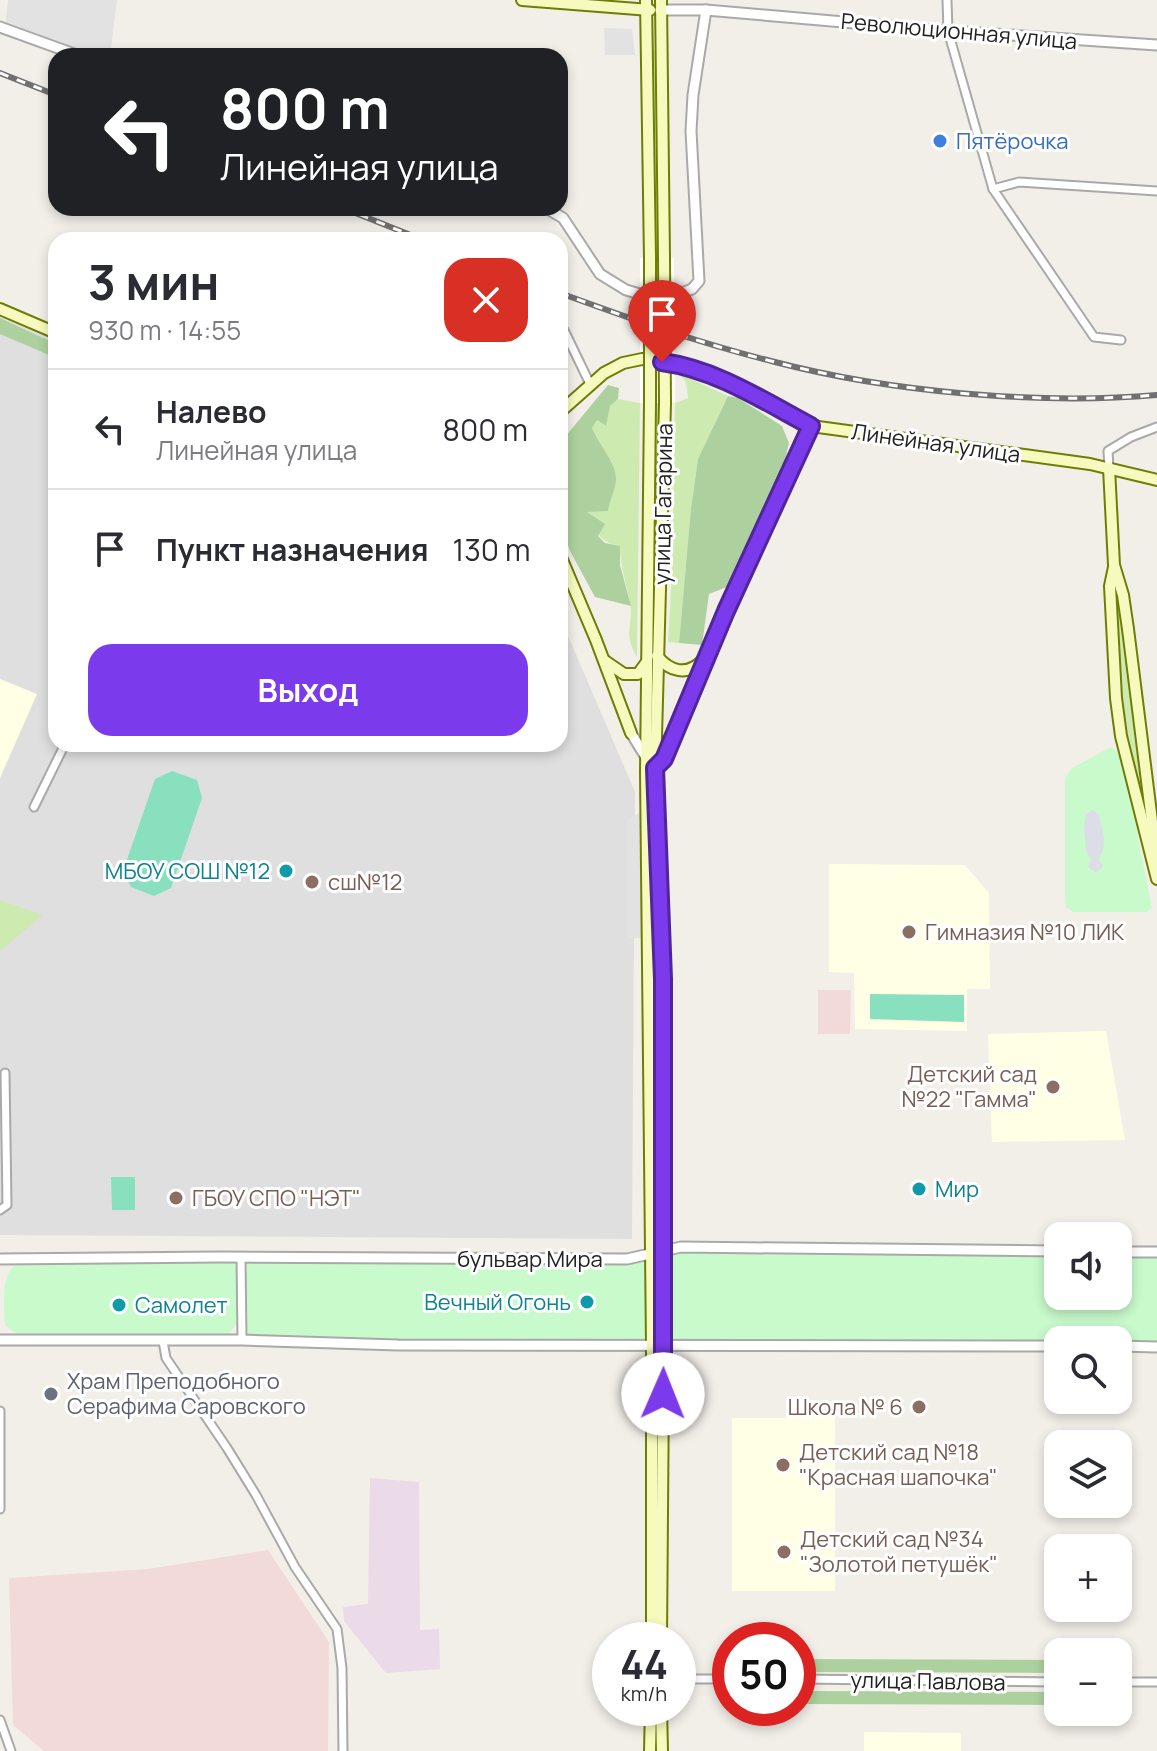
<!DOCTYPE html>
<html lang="ru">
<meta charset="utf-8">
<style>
body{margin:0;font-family:Manrope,sans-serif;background:#f7f7f7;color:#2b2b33;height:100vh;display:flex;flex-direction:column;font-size:30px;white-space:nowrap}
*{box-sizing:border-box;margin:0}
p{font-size:26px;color:#7c7c81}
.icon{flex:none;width:44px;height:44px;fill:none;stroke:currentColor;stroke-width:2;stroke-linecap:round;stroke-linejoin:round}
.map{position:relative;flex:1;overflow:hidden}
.drawer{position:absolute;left:48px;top:232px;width:520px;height:520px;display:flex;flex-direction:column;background:#fff;border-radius:24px;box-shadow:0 4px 12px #0003}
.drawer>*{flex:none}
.top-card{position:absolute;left:48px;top:48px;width:520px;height:168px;border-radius:24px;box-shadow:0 4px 12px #0003;background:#202124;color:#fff;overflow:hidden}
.controls{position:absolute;left:1044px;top:1222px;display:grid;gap:16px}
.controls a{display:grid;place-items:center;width:88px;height:88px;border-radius:16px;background:#fff;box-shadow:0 4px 12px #0003;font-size:40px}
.speed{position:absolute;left:592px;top:1622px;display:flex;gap:16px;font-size:40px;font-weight:700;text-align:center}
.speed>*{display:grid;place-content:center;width:104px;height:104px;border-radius:50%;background:#fff;box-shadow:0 4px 12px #0003;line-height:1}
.speed small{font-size:20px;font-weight:400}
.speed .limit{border:12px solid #d22;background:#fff;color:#111}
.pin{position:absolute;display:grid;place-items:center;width:68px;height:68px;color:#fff;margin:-82px -34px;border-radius:50% 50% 50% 0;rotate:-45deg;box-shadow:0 0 8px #0007}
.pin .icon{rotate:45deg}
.me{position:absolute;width:88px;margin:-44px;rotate:1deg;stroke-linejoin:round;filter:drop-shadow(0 0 6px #0008)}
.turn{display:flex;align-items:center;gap:28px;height:168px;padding:0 40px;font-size:36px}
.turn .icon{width:104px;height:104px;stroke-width:2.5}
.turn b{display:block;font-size:56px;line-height:68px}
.round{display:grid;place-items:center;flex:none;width:84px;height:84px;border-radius:24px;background:#f7f7f7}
.overview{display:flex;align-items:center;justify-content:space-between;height:136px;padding:0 40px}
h1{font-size:48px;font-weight:700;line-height:60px}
.primary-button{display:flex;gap:16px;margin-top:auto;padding:16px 40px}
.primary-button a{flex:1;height:92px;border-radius:24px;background:#7c3aed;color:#fff;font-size:32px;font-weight:700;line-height:92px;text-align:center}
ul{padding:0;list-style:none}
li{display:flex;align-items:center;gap:24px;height:120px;padding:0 40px;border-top:2px solid #e1e1e2}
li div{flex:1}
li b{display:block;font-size:30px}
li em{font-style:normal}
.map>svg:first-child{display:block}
</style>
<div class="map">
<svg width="1157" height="1751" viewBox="0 0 1157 1751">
<rect width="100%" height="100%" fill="#f2efe9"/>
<path fill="#e0dfdf" d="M0 303 56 325V744H560V617L635 792 632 1239 0 1235Z"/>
<g fill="#f2dad9">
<path d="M818 990H851L850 1034H818Z"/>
<path d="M268 1550 329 1642 328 1751H44L13 1725 9 1578 148 1569Z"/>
</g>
<path fill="#ebdbe8" d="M370 1478 419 1482 420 1630 439 1629 440 1669 386 1673 344 1621 343 1607 368 1604Z"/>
<g fill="#ffffe5">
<path d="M0 679 37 694 0 778Z"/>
<path d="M829 864 965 865 989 893 990 989H967V1031L855 1029 854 973 829 972Z"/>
<path d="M1106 1031 1125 1140 992 1142 988 1034Z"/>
<rect x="732" y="1418" width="103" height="173"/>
<path d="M864 1732 961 1733V1751H864Z"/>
</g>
<g fill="#cdebb0">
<path d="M651 51H656L660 256 654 257Z"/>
<path d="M678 373 728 396 698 459 691 508 679 643 668 642 672 573 675 403 688 398 686 382Z"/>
<path d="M618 399 640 403 637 657C622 631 634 626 630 602 626 583 620 566 620 546 597 541 596 531 586 511 593 507 602 503 608 498 630 477 600 449 592 428L596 419 605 426 610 406Z"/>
<path d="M655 403H660L654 633H652Z"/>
<path d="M1116 594 1119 597 1145 796 1142 797 1123 724Z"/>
<path d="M0 900 43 915 0 951Z"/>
</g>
<g fill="#add19e">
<path d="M0 318 56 344V358L0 334Z"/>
<path d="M608 385 619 388 618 399 610 406 606 426 597 420 592 428C599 445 617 464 616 480 616 490 609 500 608 511L587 512 605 524 598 536 605 543 620 546V565L631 606 595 597 570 551 560 523V443Z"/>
<path d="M728 396 738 398 782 426 789 443 784 465 727 587 709 594 702 645 679 643 691 508 698 459Z"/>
<path d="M798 1659 1058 1660V1673L798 1672Z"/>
<path d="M798 1691 1058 1692V1705L798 1704Z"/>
</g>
<g fill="#c8facc">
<path d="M1111 747 1118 753 1136 810 1138 838 1152 908 1146 912H1073L1066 907 1065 901V778L1072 768Z"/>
<path d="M658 1250 1058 1251V1296H1118V1252H1157V1347L1118 1346V1340H1058V1346L242 1340 241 1257 627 1259Z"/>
<path d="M230 1262 235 1265 237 1271V1324L227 1335 17 1334 5 1325C4 1304 0 1275 17 1264Z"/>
</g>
<g fill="#88e0be">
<path d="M172 771 197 780 202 798 171 888 154 896 131 887 123 871 155 779Z"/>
<path d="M870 994 964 995V1022L870 1019Z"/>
<path d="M111 1177H135V1210H112Z"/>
</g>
<g fill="#e2e2e2">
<path d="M8 0H117L110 56H98L6 22Z"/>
<path d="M604 28 632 29 635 55H605Z"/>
<path d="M647 809 646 938H627V820Z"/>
</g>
<path fill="#dddde8" d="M1093 810 1099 815 1104 839 1103 851 1098 858 1103 866 1096 873 1088 867 1091 859 1086 851 1084 827 1086 814Z"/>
<path fill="#fff" d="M640 258H674L675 403H640Z"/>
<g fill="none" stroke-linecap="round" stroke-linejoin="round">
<g stroke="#a9a9a9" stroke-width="11">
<g id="minor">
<path d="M947 0 948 31 993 189 1094 337 1121 340"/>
<path d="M993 189 1019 182 1157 191"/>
<path d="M560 328 564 330 590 384"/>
<path d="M1109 468 1108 451 1131 437 1157 427"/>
<path d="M34 807 65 744"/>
<path d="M0 1210 7 1205 5 1073"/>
<path d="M241 1257 242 1340"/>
<path d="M163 1341 166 1358 227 1448 256 1495 295 1567 337 1629 342 1668 343 1751"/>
<path d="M0 1411V1509"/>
<path d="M678 1679H730"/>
<path d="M798 1679 1058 1682"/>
<path d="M1118 1682H1157"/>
<path d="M0 1720 11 1751"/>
</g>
</g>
<g stroke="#a9a9a9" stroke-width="13">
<g id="tertiary">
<path d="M660 10H706L935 30 1157 45"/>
<path d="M0 27 80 56"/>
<path d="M546 208 563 218 600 274 626 290 647 296 672 297 692 289 699 281 691 131 693 95 706 10"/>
<path d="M631 733 647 759"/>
<path d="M1118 1252H1157"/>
<path d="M0 1259 219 1257 627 1259 681 1247 1058 1251"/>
<path d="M0 1340H242L398 1345 1058 1346"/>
<path d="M1118 1346 1157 1347"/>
</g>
</g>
<g stroke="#707d05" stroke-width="14">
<g id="secondary">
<path d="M522 0 650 10"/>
<path d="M646 0 650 258"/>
<path d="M661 0 664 258"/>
<path d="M0 309 56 333"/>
<path d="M650 403 646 773 652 1346V1640"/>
<path d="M560 412 604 373 623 363 642 359 682 365 707 374 811 426 1090 464 1157 480"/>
<path d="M1109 468 1114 565 1123 595 1128 629 1157 861"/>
<path d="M560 555 596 640 631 733"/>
<path d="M1114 567 1110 586 1116 698 1121 736 1157 879"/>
<path d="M657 656C670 672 687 676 702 661"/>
<path d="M605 661 624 674H638L646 663"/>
<path d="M655 768 664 759 726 611 811 426"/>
<path d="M661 1640 665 1133 663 952 655 774 665 403"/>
<path d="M661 1708 662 1751"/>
<path d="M650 1751 651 1708"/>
</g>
</g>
<use href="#minor" stroke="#fff" stroke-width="7"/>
<use href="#tertiary" stroke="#fff" stroke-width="9"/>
<use href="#secondary" stroke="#f7fabf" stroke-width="10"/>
<g stroke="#707070" stroke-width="6">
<g id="rail">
<path d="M0 73 56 95"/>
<path d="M343 208 423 240"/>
<path d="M560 293C631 319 702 344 775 362 890 392 1038 405 1157 395"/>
</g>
</g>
<use href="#rail" stroke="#fff" stroke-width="3" stroke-dasharray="9" stroke-linecap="butt"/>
<g stroke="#707d05" stroke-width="14" stroke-linecap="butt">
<g id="secondary-bridge">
<path d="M650 258V403"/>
<path d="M664 258 665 403"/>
</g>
</g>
<use href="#secondary-bridge" stroke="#f7fabf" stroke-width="10"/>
</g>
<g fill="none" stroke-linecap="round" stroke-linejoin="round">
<g stroke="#51269a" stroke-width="20">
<path id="route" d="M662 362C715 369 764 401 811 426L726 611 664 759 655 768 663 979V1394"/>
</g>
<use href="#route" stroke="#7c3aed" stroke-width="14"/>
</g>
<circle fill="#3f7fe0" stroke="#fff" stroke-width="3" cx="940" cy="141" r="8"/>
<g fill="#0f9aa8" stroke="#fff" stroke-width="3">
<circle cx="286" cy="871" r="8"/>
<circle cx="919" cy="1189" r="8"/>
<circle cx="587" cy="1302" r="8"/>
<circle cx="119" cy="1305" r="8"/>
</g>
<g fill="#8d6e63" stroke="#fff" stroke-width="3">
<circle cx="312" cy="882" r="8"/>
<circle cx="909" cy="932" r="8"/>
<circle cx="1053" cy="1087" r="8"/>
<circle cx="176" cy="1198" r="8"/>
<circle cx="919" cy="1407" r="8"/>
<circle cx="783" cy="1465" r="8"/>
<circle cx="784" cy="1552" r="8"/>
</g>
<circle fill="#6b7280" stroke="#fff" stroke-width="3" cx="51" cy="1394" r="8"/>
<g text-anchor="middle" stroke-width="6" stroke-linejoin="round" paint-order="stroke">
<g font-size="22" fill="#222" stroke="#fff">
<text transform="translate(959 31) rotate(5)" y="8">Революционная улица</text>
<text transform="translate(936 443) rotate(8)" y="8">Линейная улица</text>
<text transform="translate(663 504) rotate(-89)" y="8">улица Гагарина</text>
<text x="530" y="1267">бульвар Мира</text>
<text transform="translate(928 1681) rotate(1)" y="8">улица Павлова</text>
</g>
<g font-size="22" fill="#366cbe" stroke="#fff" text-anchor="start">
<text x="956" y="149">Пятёрочка</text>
</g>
<g font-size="22" fill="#0d838f" stroke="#fff" text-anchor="end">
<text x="270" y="879">МБОУ СОШ №12</text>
<text x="935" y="1197" text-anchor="start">Мир</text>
<text x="571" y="1310">Вечный Огонь</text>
<text x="135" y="1313" text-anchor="start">Самолет</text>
</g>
<g font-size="22" fill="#785e54" stroke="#fff" text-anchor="start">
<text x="328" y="890">сш№12</text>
<text x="925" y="940">Гимназия №10 ЛИК</text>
<text x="1037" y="1082" text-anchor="end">Детский сад<tspan x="1037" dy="25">№22 "Гамма"</tspan></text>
<text x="192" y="1206">ГБОУ СПО "НЭТ"</text>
<text x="903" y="1415" text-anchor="end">Школа № 6</text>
<text x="799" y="1460">Детский сад №18<tspan x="799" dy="25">"Красная шапочка"</tspan></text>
<text x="800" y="1547">Детский сад №34<tspan x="800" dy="25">"Золотой петушёк"</tspan></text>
</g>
<g font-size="22" fill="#5b616d" stroke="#fff" text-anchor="start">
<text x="67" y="1389">Храм Преподобного<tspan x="67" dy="25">Серафима Саровского</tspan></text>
</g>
</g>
</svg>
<div class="controls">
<a><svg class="icon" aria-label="sound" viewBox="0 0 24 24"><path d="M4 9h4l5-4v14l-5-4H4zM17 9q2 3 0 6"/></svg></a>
<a><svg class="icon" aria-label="search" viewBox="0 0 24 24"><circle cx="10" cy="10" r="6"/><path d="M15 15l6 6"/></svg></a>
<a><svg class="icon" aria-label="layers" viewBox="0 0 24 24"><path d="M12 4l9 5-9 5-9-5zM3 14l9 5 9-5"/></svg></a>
<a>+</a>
<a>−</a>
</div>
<div class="speed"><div>44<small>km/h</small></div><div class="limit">50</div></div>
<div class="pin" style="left:662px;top:362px;background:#d93025"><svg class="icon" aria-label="arrive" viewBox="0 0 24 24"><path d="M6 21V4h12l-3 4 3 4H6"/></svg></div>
<svg class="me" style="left:663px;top:1394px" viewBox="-20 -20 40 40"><circle r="19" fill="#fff"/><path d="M0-13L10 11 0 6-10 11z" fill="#7c3aed"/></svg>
<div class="top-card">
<div class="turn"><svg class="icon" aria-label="left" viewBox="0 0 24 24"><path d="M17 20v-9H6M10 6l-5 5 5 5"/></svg><div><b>800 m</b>Линейная улица</div></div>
</div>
<section class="drawer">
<div class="overview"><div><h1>3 мин</h1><p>930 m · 14:55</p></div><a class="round" style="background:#d93025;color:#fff"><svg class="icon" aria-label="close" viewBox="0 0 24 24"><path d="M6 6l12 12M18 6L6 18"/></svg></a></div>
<ul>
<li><svg class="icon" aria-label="left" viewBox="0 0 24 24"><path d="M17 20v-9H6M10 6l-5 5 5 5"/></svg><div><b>Налево</b><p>Линейная улица</p></div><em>800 m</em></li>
<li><svg class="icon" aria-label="arrive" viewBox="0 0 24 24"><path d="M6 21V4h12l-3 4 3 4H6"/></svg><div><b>Пункт назначения</b></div><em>130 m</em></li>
</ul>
<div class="primary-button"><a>Выход</a></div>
</section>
</div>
